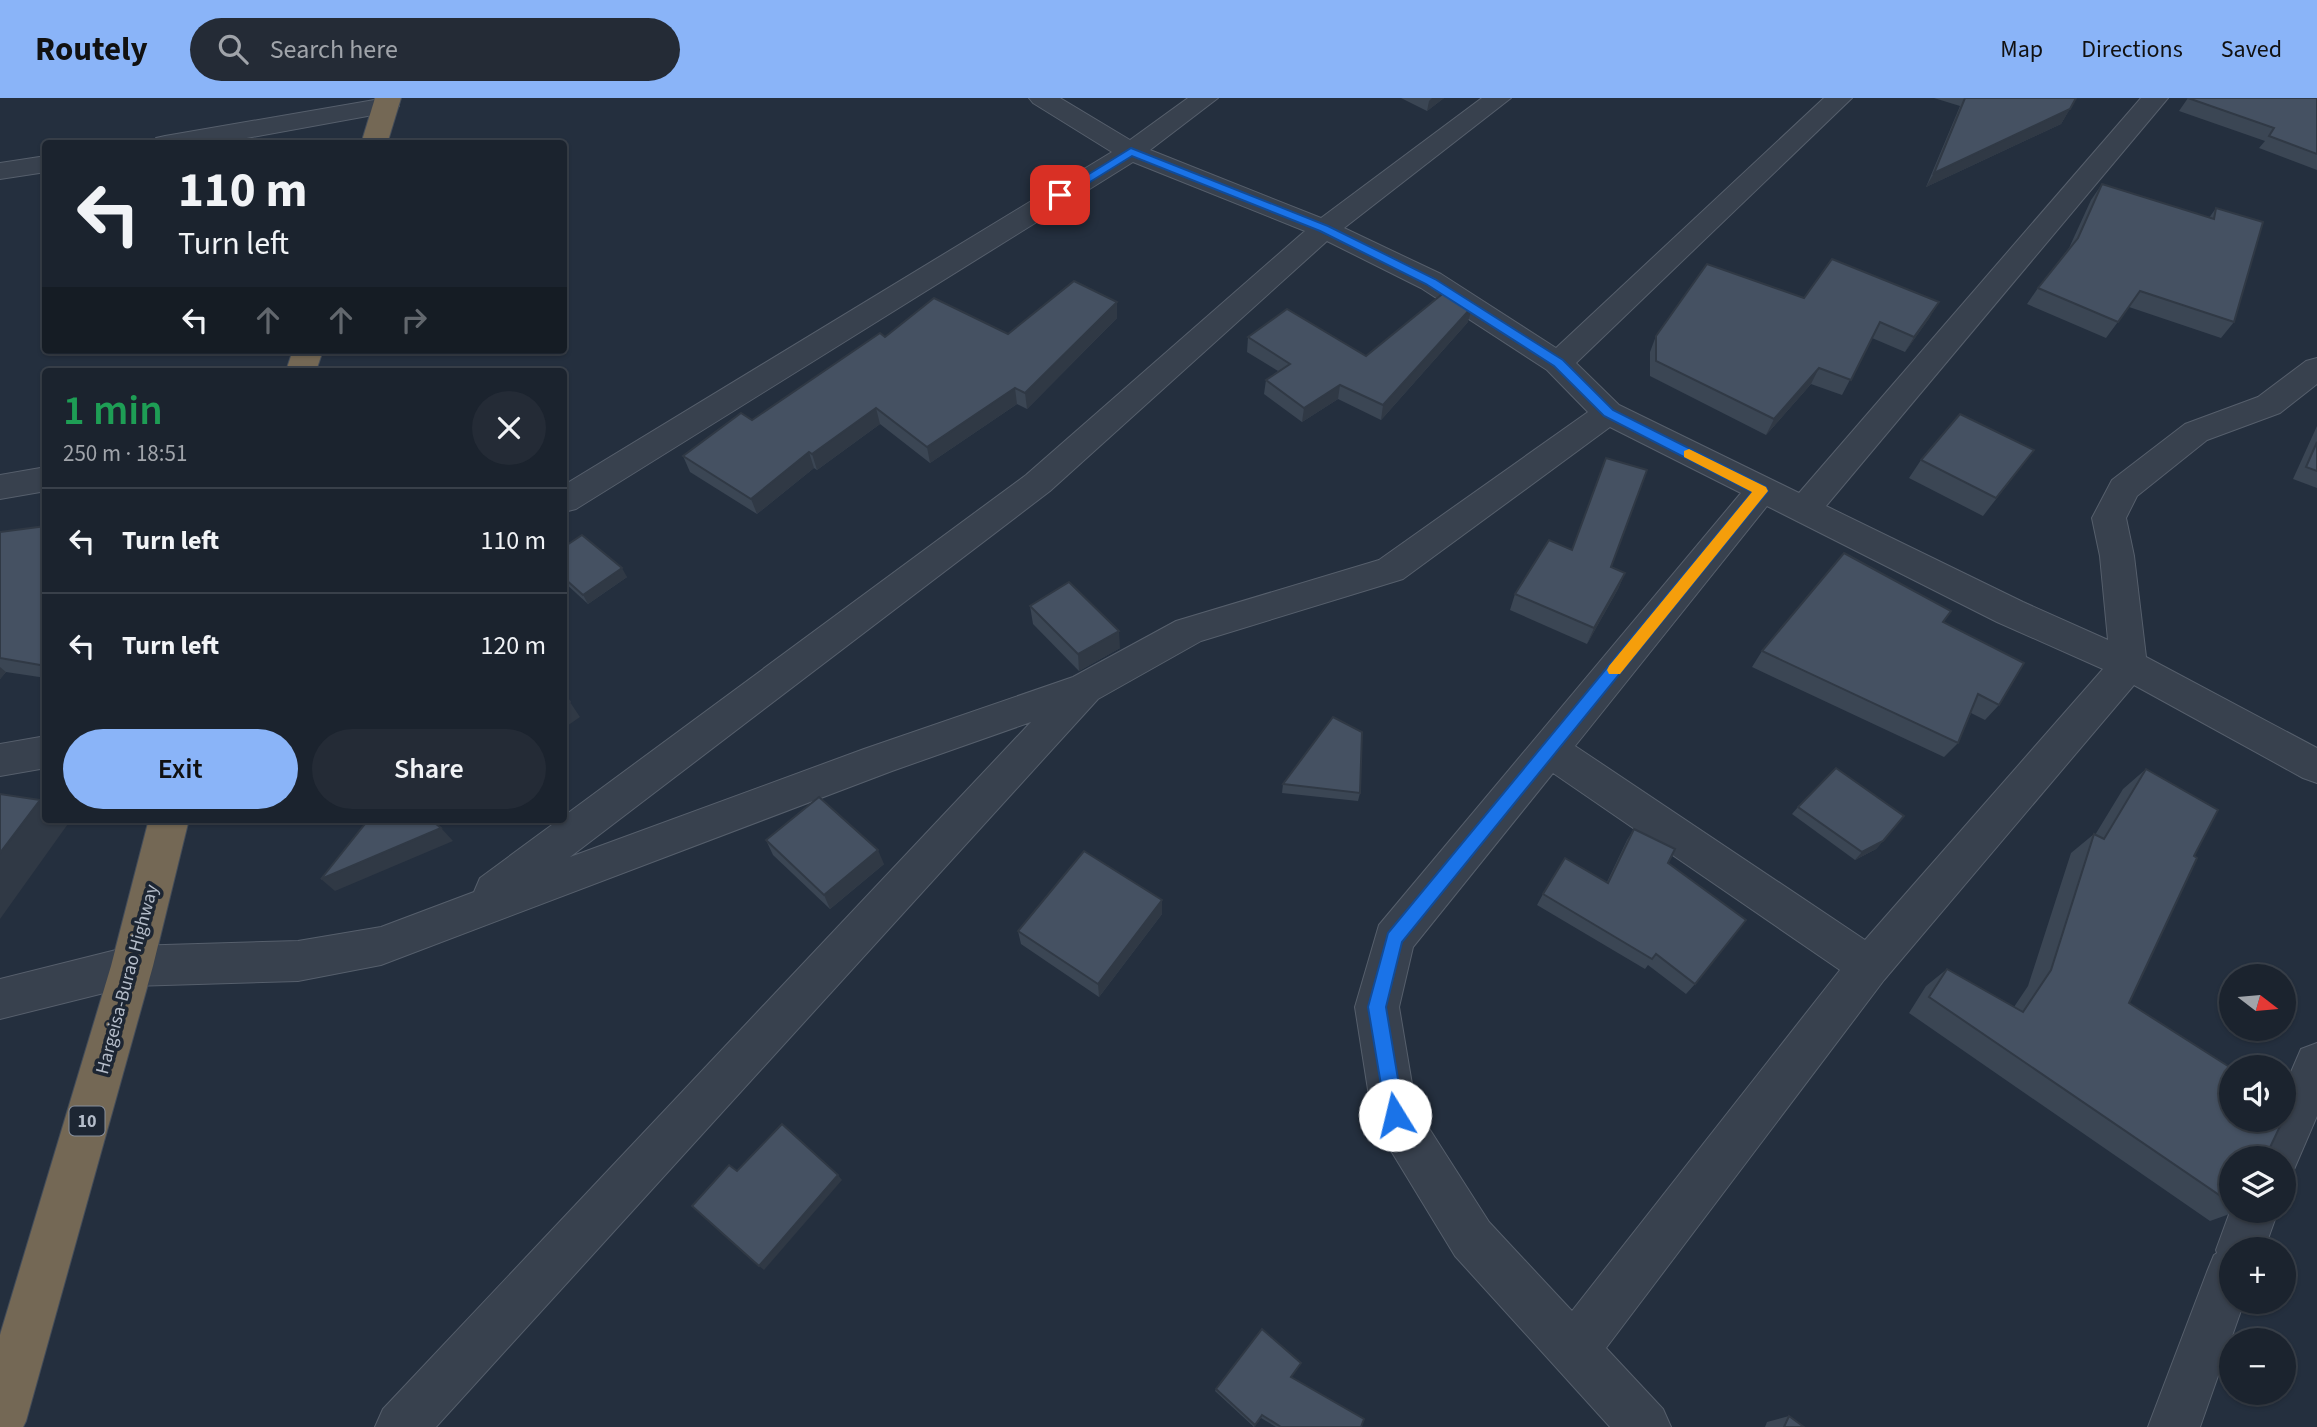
<!DOCTYPE html>
<meta charset="utf-8">
<style>
body{margin:0;font-family:"Source Sans 3",sans-serif;background:#242b36;color:#f1f3f6;height:100vh;display:flex;flex-direction:column;font-size:26px;white-space:nowrap}
*{box-sizing:border-box;margin:0}
p{font-size:23px;color:#a0a4aa}
.icon{flex:none;width:38px;height:38px;fill:none;stroke:currentColor;stroke-width:2;stroke-linecap:round;stroke-linejoin:round}
.map{position:relative;flex:1;overflow:hidden}
.details{position:absolute;left:42px;top:270px;width:525px;height:455px;display:flex;flex-direction:column;background:#1b232e;border-radius:7px;box-shadow:0 2px 5px #0004,0 0 0 2px #39404a}
.details>*{flex:none}
.hud{position:absolute;left:42px;top:42px;width:525px;height:214px;border-radius:7px;box-shadow:0 2px 5px #0004,0 0 0 2px #39404a;background:#1b232e;color:#f1f3f6;overflow:hidden}
.needle{width:46px;rotate:106deg}
.buttons{position:absolute;left:2219px;top:866px;display:grid;gap:14px}
.buttons a{display:grid;place-items:center;width:77px;height:77px;border-radius:50%;background:#1b232e;box-shadow:0 2px 5px #0004,0 0 0 2px #39404a;font-size:35px}
.pin{position:absolute;display:grid;place-items:center;width:60px;height:60px;color:#fff;margin:-30px;border-radius:14px;box-shadow:0 4px 10px #0006}
.me{position:absolute;width:77px;margin:-38px;rotate:351deg;stroke-linejoin:round;filter:drop-shadow(0 0 5px #0008)}
.turn{display:flex;align-items:center;gap:24px;height:147px;padding:0 21px;font-size:32px}
.turn .icon{width:91px;height:91px;stroke-width:2.5}
.turn b{display:block;font-size:49px;line-height:60px}
.lanes{display:flex;align-items:center;height:66px;padding:0 21px;background:#0003;justify-content:center;gap:35px;direction:ltr}
.lanes .off{opacity:.35}
.round{display:grid;place-items:center;flex:none;width:74px;height:74px;border-radius:37px;background:#242b36}
.summary{display:flex;align-items:center;justify-content:space-between;height:119px;padding:0 21px}
h1{font-size:42px;font-weight:600;line-height:52px;color:#1e9e55}
.action{display:flex;gap:14px;margin-top:auto;padding:14px 21px}
.action a{flex:1;height:80px;border-radius:42px;background:#8ab4f8;color:#111;font-size:28px;font-weight:600;line-height:80px;text-align:center}
.action a+a{background:#242b36;color:#f1f3f6}
ul{padding:0;list-style:none}
li{display:flex;align-items:center;gap:21px;height:105px;padding:0 21px;border-top:2px solid #39404a}
li div{flex:1}
li b{display:block;font-size:26px}
li em{font-style:normal}
header{display:flex;align-items:center;gap:42px;box-sizing:border-box;height:98px;padding:0 35px;background:#8ab4f8;color:#111}
header strong{font-size:33px}
nav{display:flex;gap:38px;margin-inline-start:auto;font-size:24px}
.search{width:490px;height:63px;background:#242b36;display:flex;align-items:center;gap:18px;box-sizing:border-box;padding:0 24px;border-radius:38px;color:#a0a4aa;font-size:26px}
.map>svg:first-child{display:block}
</style>
<header>
<strong>Routely</strong>
<div class="search"><svg class="icon" aria-label="search" viewBox="0 0 24 24"><circle cx="10" cy="10" r="6"/><path d="M15 15l6 6"/></svg>Search here</div>
<nav><a>Map</a><a>Directions</a><a>Saved</a></nav>
</header>
<div class="map">
<svg width="2317" height="1329" viewBox="0 0 2317 1329">
<rect width="100%" height="100%" fill="#242f3e"/>
<g fill="none" stroke-linecap="round" stroke-linejoin="round">
<g stroke="#565f6c" stroke-width="2">
<g id="minor">
<path d="M386 0 395 3 399 8 395 13 214 46H152L156 40 165 38Z"/>
<path d="M1029 0H1060L1130 42 1188 0H1218L1150 52 1321 120 1482 0H1511L1344 130 1441 176 1556 250 1824 0H1852L1576 265 1619 307 1799 395 2141 0H2168L1826 408 2023 504 2108 542 2100 458 2092 420 2112 382 2185 326 2258 299 2306 263 2317 260V286L2280 315 2207 342 2137 398 2126 420 2134 458 2146 559 2317 650V685L2303 680 2134 587 1884 882 1606 1250 1663 1311 1671 1329H1610L1455 1158 1379 1033 1372 1017 1355 909 1379 827 1741 395 1610 329 1403 481 1201 543 1098 601 436 1329H375L383 1311 1031 624 892 673 381 867 298 883 132 888 0 921V881L132 848 298 843 381 829 474 794 480 780 560 721H564V718L1026 377 1305 133 1133 64 576 411 564 414V387L1112 54 1033 5ZM1327 143 1421 190 1547 272 1588 314 1379 462 1176 523 1073 579 864 651 570 759 1050 393ZM1767 408 1997 524 2103 571 1865 842 1575 648ZM1553 675 1840 872 1572 1213 1489 1124 1416 1010 1399 909 1413 849Z"/>
<path d="M46 58V74L0 81V65Z"/>
<path d="M46 369V393L0 401V377Z"/>
<path d="M46 638V670L0 678V646Z"/>
<path d="M2317 945V1018L2292 1076 2284 1080V1060H2253L2269 1022H2284V990L2301 951Z"/>
<path d="M2231 1111 2278 1113 2264 1152H2231V1204H2244L2200 1329H2148L2207 1174 2214 1157 2217 1155 2216 1152Z"/>
</g>
</g>
<g stroke="#434c59" stroke-width="2">
<g id="highway">
<path d="M375 0H401L387 46H361Z"/>
<path d="M293 252H323L316 273H286Z"/>
<path d="M149 721H189L153 868 26 1323 23 1329H0V1237L111 868Z"/>
</g>
</g>
<use href="#minor" fill="#38414e" fill-rule="evenodd"/>
<use href="#highway" fill="#746855" fill-rule="evenodd"/>
</g>
<g fill="#3b4654">
<path d="M1401 0H1444L1427 13Z"/>
<path d="M1934 0H2076L2061 26 1926 89 1960 8Z"/>
<path d="M2188 0H2317V72L2259 50 2265 43 2179 13Z"/>
<path d="M2102 86 2209 120 2216 110 2234 224 2221 240 2129 209 2106 240 2027 206 2038 190 2069 150 2091 102Z"/>
<path d="M1804 200 1930 219 1905 254 1872 240 1842 297 1811 286 1766 337 1650 278V254L1656 238Z"/>
<path d="M1117 204V220L1027 311 1017 306 930 365 880 326 817 372 814 370 757 416 690 374 683 358 752 322 885 239 1008 236Z"/>
<path d="M1468 224 1381 322 1338 301 1302 324 1264 296 1266 282 1278 273 1247 254 1248 239 1366 258Z"/>
<path d="M2317 328V390L2293 381Z"/>
<path d="M2034 352 1983 418 1909 380 1921 362Z"/>
<path d="M46 428V580L6 574 0 581V434Z"/>
<path d="M564 449 627 479 588 506 564 484Z"/>
<path d="M1611 469 1625 475 1618 491 1587 546 1510 512 1515 496Z"/>
<path d="M1030 508 1120 550 1079 573 1033 526Z"/>
<path d="M1943 524 1999 607 1985 622 1971 615 1958 645 1944 659 1752 569 1762 553Z"/>
<path d="M2146 671 2194 758 2129 905 2231 1060V1113H2238L2210 1123 1909 915 1926 888 1947 871 2014 909 2028 888 2071 755 2094 736 2095 737 2123 691Z"/>
<path d="M1283 686 1360 695 1358 703 1282 695Z"/>
<path d="M1798 709 1883 743 1876 751 1855 762 1792 716Z"/>
<path d="M1634 731 1668 765 1695 886 1686 896 1648 867 1645 871 1537 807 1543 796 1607 784 1627 742Z"/>
<path d="M766 742 884 766 830 811 773 757Z"/>
<path d="M1162 802V816L1099 899 1021 846 1018 833Z"/>
<path d="M1292 1279 1361 1329H1276L1261 1320 1254 1329 1215 1293 1216 1291Z"/>
<path d="M1789 1318 1804 1329H1765L1767 1324Z"/>
</g>
<g fill="#303945">
<path d="M1432 0H1444L1427 13 1429 3Z"/>
<path d="M2070 11 2061 26 1926 89 1934 75Z"/>
<path d="M1117 204V220L1027 311 1025 295Z"/>
<path d="M1939 204 1930 219 1905 254 1914 239Z"/>
<path d="M1472 209 1468 224 1381 322 1383 307Z"/>
<path d="M1819 270 1811 286 1766 337 1774 321Z"/>
<path d="M1340 287 1338 301 1302 324 1304 310Z"/>
<path d="M1015 290 1017 306 930 365 927 349Z"/>
<path d="M876 310 880 326 817 372 812 356Z"/>
<path d="M809 354 814 370 757 416 751 401Z"/>
<path d="M622 470 627 479 588 506 583 497Z"/>
<path d="M1625 475 1618 491 1587 546 1594 530Z"/>
<path d="M1119 533 1120 550 1079 573 1078 556Z"/>
<path d="M0 569 6 574 0 581Z"/>
<path d="M570 604 580 619 564 630V609Z"/>
<path d="M40 702 46 706V721H67L70 723 0 821V755Z"/>
<path d="M441 730 453 743 335 793 321 781Z"/>
<path d="M1883 743 1876 751 1855 762 1862 754Z"/>
<path d="M878 752 884 766 830 811 824 797Z"/>
<path d="M1162 802V816L1099 899 1098 886Z"/>
<path d="M838 1077 842 1082 764 1172 759 1168Z"/>
</g>
<g fill="#455162" stroke="#303945" stroke-width="2">
<path d="M1965 0H2076L2070 11 1934 75Z"/>
<path d="M2188 0H2317V56L2269 38 2274 30Z"/>
<path d="M2102 86 2214 121 2216 110 2263 124 2234 224 2140 193 2118 224 2038 190 2078 140Z"/>
<path d="M1832 161 1939 204 1914 239 1880 224 1851 282 1819 270 1774 321 1656 263V238L1707 166 1804 200Z"/>
<path d="M1074 183 1117 204 1025 295 1015 290 927 349 876 310 812 356 809 354 751 401 683 358 741 315 752 322 880 235 885 239 934 200 1008 236Z"/>
<path d="M1446 193 1472 209 1383 307 1340 287 1304 310 1266 282 1290 266 1248 239 1287 211 1366 258Z"/>
<path d="M1960 316 2034 352 1996 400 1921 362Z"/>
<path d="M2317 344V373L2306 369Z"/>
<path d="M1606 360 1647 372 1611 469 1625 475 1594 530 1515 496 1549 442 1572 452Z"/>
<path d="M46 428V568L0 560V434Z"/>
<path d="M582 437 622 470 583 497 564 480V449Z"/>
<path d="M1844 455 1951 513 1943 524 2024 565 1999 607 1978 596 1958 645 1762 553Z"/>
<path d="M1069 484 1119 533 1078 556 1030 508Z"/>
<path d="M564 597 570 604 564 609Z"/>
<path d="M1333 619 1362 634 1360 695 1283 686Z"/>
<path d="M1836 670 1904 718 1883 743 1862 754 1798 709Z"/>
<path d="M2146 671 2218 712 2194 758 2197 760 2129 905 2231 970V1022H2283L2265 1060H2231V1105L1929 899 1947 871 2023 914 2051 872 2094 736 2104 741Z"/>
<path d="M0 696 40 702 0 755Z"/>
<path d="M819 699 878 752 824 797 766 742Z"/>
<path d="M369 721H430L441 730 321 781Z"/>
<path d="M1634 731 1675 751 1668 765 1746 822 1695 886 1656 856 1652 861 1543 796 1565 760 1608 785Z"/>
<path d="M1084 753 1162 802 1098 886 1018 833Z"/>
<path d="M2284 1004 2289 1008 2284 1020Z"/>
<path d="M782 1026 838 1077 759 1168 692 1108 729 1067 737 1073Z"/>
<path d="M1262 1231 1301 1265 1291 1279 1364 1321 1361 1329H1281L1262 1317 1255 1327 1216 1291Z"/>
<path d="M1789 1318 1804 1329H1784Z"/>
</g>
<path fill="#1a73e8" stroke="#114b97" stroke-width="2" d="M1131 50 1328 128 1435 181 1563 262 1613 312 1766 389 1768 393 1402 844 1386 909 1404 1017 1402 1024 1395 1027 1388 1024 1386 1017 1368 909 1388 835 1752 394 1604 318 1554 268 1426 186 1320 133 1132 58 1064 100 1055 97Z"/>
<path fill="#f59e0b" d="M1689 351 1766 389 1768 393 1620 576H1609L1607 572 1609 568 1752 394 1684 359V353Z"/>
<g text-anchor="middle" stroke-width="7" stroke-linejoin="round" paint-order="stroke">
<rect fill="#1d2633" stroke="#878f9c" stroke-width="2" x="69.5" y="1008.5" width="35" height="29" rx="5"/>
<g font-size="18" font-weight="bold" fill="#b4bcc9">
<text x="87" y="1029">10</text>
</g>
<g font-size="19" fill="#b4bcc9" stroke="#1d2633">
<text transform="translate(126 881) rotate(-75)" y="7">Hargeisa-Burao Highway</text>
</g>
</g>
</svg>
<div class="buttons">
<a><svg class="needle" viewBox="-14 -14 28 28"><path d="M0-13l5 13h-10z" fill="#e53935"/><path d="M0 13l5-13h-10z" fill="#a0a4aa"/></svg></a>
<a><svg class="icon" aria-label="sound" viewBox="0 0 24 24"><path d="M4 9h4l5-4v14l-5-4H4zM17 9q2 3 0 6"/></svg></a>
<a><svg class="icon" aria-label="layers" viewBox="0 0 24 24"><path d="M12 4l9 5-9 5-9-5zM3 14l9 5 9-5"/></svg></a>
<a>+</a>
<a>−</a>
</div>
<div class="pin" style="left:1060px;top:97px;background:#d93025"><svg class="icon" aria-label="arrive" viewBox="0 0 24 24"><path d="M6 21V4h12l-3 4 3 4H6"/></svg></div>
<svg class="me" style="left:1395px;top:1017px" viewBox="-20 -20 40 40"><circle r="19" fill="#fff"/><path d="M0-13L10 11 0 6-10 11z" fill="#1a73e8"/></svg>
<div class="hud">
<div class="turn"><svg class="icon" aria-label="left" viewBox="0 0 24 24"><path d="M17 20v-9H6M10 6l-5 5 5 5"/></svg><div><b>110 m</b>Turn left</div></div>
<div class="lanes"><svg class="icon" aria-label="left" viewBox="0 0 24 24"><path d="M17 20v-9H6M10 6l-5 5 5 5"/></svg><svg class="icon off" aria-label="ahead" viewBox="0 0 24 24"><path d="M12 20V5M6 11l6-6 6 6"/></svg><svg class="icon off" aria-label="ahead" viewBox="0 0 24 24"><path d="M12 20V5M6 11l6-6 6 6"/></svg><svg class="icon off" aria-label="right" viewBox="0 0 24 24"><path d="M7 20v-9h11M14 6l5 5-5 5"/></svg></div>
</div>
<section class="details">
<div class="summary"><div><h1>1 min</h1><p>250 m · 18:51</p></div><a class="round"><svg class="icon" aria-label="close" viewBox="0 0 24 24"><path d="M6 6l12 12M18 6L6 18"/></svg></a></div>
<ul>
<li><svg class="icon" aria-label="left" viewBox="0 0 24 24"><path d="M17 20v-9H6M10 6l-5 5 5 5"/></svg><div><b>Turn left</b></div><em>110 m</em></li>
<li><svg class="icon" aria-label="left" viewBox="0 0 24 24"><path d="M17 20v-9H6M10 6l-5 5 5 5"/></svg><div><b>Turn left</b></div><em>120 m</em></li>
</ul>
<div class="action"><a>Exit</a><a>Share</a></div>
</section>
</div>
